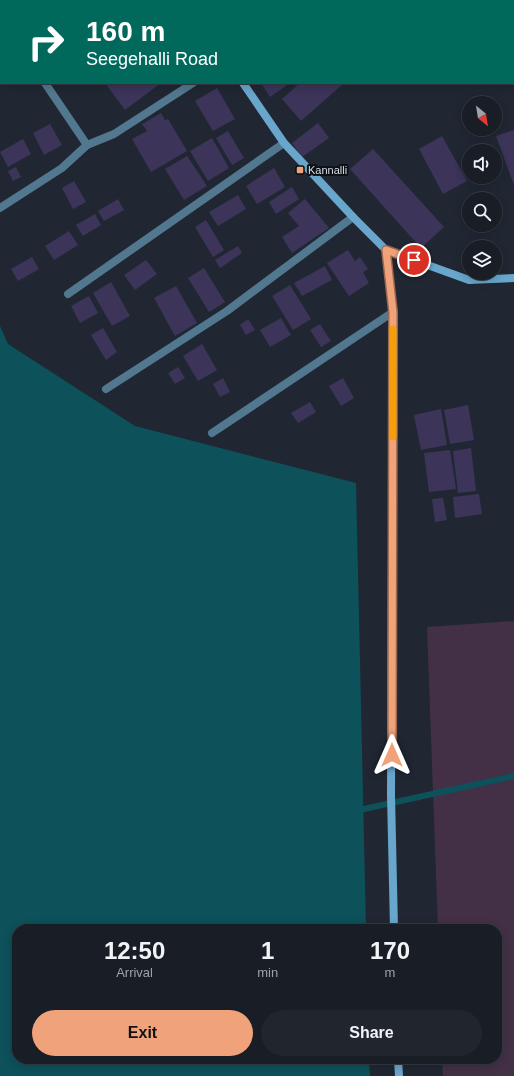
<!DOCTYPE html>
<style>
body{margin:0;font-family:Arial,sans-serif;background:#21262e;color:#f1f3f6;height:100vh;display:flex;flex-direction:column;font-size:15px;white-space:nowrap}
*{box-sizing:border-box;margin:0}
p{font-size:13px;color:#9fa2a7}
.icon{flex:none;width:22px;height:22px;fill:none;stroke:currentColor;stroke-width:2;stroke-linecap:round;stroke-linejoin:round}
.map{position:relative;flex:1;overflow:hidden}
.panel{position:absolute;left:12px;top:924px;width:490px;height:140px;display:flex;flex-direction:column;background:#181d26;border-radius:16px;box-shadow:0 2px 10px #0003,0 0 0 1px #363b43}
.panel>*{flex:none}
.banner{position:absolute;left:0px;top:0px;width:514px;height:84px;box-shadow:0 2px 10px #0003,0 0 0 1px #363b43;background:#00695c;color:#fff;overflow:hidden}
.needle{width:26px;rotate:150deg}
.fabs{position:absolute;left:462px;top:96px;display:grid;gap:8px}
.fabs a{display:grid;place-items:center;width:40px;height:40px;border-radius:50%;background:#181d26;box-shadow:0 2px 10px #0003,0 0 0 1px #363b43;font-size:20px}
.pin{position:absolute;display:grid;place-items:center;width:34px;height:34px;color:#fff;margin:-17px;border:2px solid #fff;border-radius:50%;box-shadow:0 1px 4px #0007}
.me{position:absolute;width:44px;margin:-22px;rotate:0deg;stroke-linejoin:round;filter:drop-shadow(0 0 3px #0008)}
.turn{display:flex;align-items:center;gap:14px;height:84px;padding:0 20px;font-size:18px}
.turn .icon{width:52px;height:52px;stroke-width:2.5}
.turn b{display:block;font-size:28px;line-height:34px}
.eta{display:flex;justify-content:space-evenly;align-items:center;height:68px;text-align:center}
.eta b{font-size:24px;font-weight:700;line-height:28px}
.action{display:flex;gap:8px;margin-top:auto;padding:8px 20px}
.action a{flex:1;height:46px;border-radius:24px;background:#f0a27a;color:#111;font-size:16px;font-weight:700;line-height:46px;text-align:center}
.action a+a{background:#21262e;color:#f1f3f6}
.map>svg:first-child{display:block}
</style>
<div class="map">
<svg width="514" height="1076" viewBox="0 0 514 1076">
<rect width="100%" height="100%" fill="#202733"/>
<path fill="#433046" d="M514 621V1076H443L442 1059H497V929H438L427 627Z"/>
<path fill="#0d515a" d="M0 326 8 344 135 426 356 483 366 929H17V1059H369L370 1076H0Z"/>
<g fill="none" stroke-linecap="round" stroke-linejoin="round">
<path stroke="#0d515a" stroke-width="6" d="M355 811 514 776"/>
</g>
<g fill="#3c3459">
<path d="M105 83H161L125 110Z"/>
<path d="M261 83H290L270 97Z"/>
<path d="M300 83H344L301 121 282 99Z"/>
<path d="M217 88 235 119 213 131 195 101Z"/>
<path d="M161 113 165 120 168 119 187 151 151 172 132 139 147 131 142 124Z"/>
<path d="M318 123 329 138 302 157 292 143Z"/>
<path d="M50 124 62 145 44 155 33 133Z"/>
<path d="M514 130V185L496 136Z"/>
<path d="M228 131 244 158 232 165 216 138Z"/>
<path d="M442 136 467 181 443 194 419 149Z"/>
<path d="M212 138 229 168 208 181 190 151Z"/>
<path d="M23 139 31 154 8 167 0 152Z"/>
<path d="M373 149 444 227 421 248 350 169Z"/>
<path d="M187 156 207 186 184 200 165 169Z"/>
<path d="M16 167 21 177 13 181 8 171Z"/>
<path d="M274 168 285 187 257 204 246 186Z"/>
<path d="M74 181 86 202 73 209 62 188Z"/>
<path d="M292 187 299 199 276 214 269 202Z"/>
<path d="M238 195 246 209 218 226 209 212Z"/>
<path d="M118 199 124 210 104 221 98 211Z"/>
<path d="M305 199 329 228 292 253 282 237 299 226 288 213Z"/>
<path d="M95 214 101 225 83 236 76 225Z"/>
<path d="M206 220 224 250 213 257 195 227Z"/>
<path d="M69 231 78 245 54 260 45 246Z"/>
<path d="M238 246 242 253 220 268 215 260Z"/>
<path d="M348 250 355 261 360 257 368 269 363 272 369 283 349 296 327 263Z"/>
<path d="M32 257 39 269 18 281 11 269Z"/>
<path d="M146 260 157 274 135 290 124 275Z"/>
<path d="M325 266 332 280 302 296 294 283Z"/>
<path d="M204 268 225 302 209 312 188 278Z"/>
<path d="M111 282 130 316 112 326 93 293Z"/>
<path d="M290 285 311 319 293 330 272 296Z"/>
<path d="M176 286 197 323 175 336 154 298Z"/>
<path d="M89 296 98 313 80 323 71 306Z"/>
<path d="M281 318 291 335 270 347 260 330Z"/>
<path d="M248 319 255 330 246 335 240 325Z"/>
<path d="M320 324 331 341 321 347 310 330Z"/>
<path d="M103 328 117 352 106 360 91 335Z"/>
<path d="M202 344 217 370 198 381 183 356Z"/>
<path d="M178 367 185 378 175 384 168 373Z"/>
<path d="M223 378 230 392 220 397 213 384Z"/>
<path d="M343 378 354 398 341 406 329 386Z"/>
<path d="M310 402 316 412 298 423 291 413Z"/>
<path d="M468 405 474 440 450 444 444 410Z"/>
<path d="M441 409 447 445 421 450 414 415Z"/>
<path d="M471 448 476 491 458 493 453 451Z"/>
<path d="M450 450 456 489 429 492 424 453Z"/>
<path d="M479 494 482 514 455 518 453 497Z"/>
<path d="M443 498 447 520 435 522 432 499Z"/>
</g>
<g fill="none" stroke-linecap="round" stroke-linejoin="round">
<g stroke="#52788f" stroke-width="8">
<path d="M45 83 87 145"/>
<path d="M0 208 62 168 87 145 114 134 193 83"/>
<path d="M68 294 284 143"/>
<path d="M106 389 227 311 353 217"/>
<path d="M212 433 393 312"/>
</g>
<g stroke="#68a6cb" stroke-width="8">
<path d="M187 0V1"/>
<path d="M243 83 284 143 353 217 386 250 393 312 391 795 394 929"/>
<path d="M386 250 469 280 514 278"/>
<path d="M398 1059 399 1076"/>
</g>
</g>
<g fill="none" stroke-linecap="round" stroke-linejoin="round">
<g stroke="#9c694f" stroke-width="10">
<path id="route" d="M392 755 393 312 386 250 414 260"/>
</g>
<use href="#route" stroke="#f0a27a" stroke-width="7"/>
<path stroke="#f59e0b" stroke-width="7" d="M393 437V329"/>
</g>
<rect fill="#f0a27a" stroke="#0d1015" stroke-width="1.5" x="296" y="166" width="8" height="8" rx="2"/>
<g text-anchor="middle" stroke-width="4" stroke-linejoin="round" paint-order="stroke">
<g font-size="11" fill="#d7dbe4" stroke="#0d1015" text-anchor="start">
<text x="308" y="174">Kannalli</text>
</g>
</g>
</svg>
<div class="fabs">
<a><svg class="needle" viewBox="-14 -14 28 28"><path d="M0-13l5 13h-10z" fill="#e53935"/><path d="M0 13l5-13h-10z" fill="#9fa2a7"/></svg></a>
<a><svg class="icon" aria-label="sound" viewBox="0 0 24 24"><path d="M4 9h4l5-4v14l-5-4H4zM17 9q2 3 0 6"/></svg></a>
<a><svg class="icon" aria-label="search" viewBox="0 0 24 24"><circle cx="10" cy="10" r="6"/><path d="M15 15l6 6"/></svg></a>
<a><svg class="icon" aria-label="layers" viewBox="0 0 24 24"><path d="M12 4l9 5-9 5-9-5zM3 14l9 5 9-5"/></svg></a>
</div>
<div class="pin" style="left:414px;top:260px;background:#d93025"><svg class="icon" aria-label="arrive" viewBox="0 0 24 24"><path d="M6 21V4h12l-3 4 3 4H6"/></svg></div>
<svg class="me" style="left:392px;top:755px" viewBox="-20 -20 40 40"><path d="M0-17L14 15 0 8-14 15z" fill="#f0a27a" stroke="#fff" stroke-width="4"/></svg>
<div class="banner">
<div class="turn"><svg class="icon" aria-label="right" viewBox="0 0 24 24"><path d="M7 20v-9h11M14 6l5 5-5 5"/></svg><div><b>160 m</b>Seegehalli Road</div></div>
</div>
<section class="panel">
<div class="eta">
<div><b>12:50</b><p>Arrival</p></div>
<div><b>1</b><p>min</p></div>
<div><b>170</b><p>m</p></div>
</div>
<div class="action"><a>Exit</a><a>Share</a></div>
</section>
</div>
